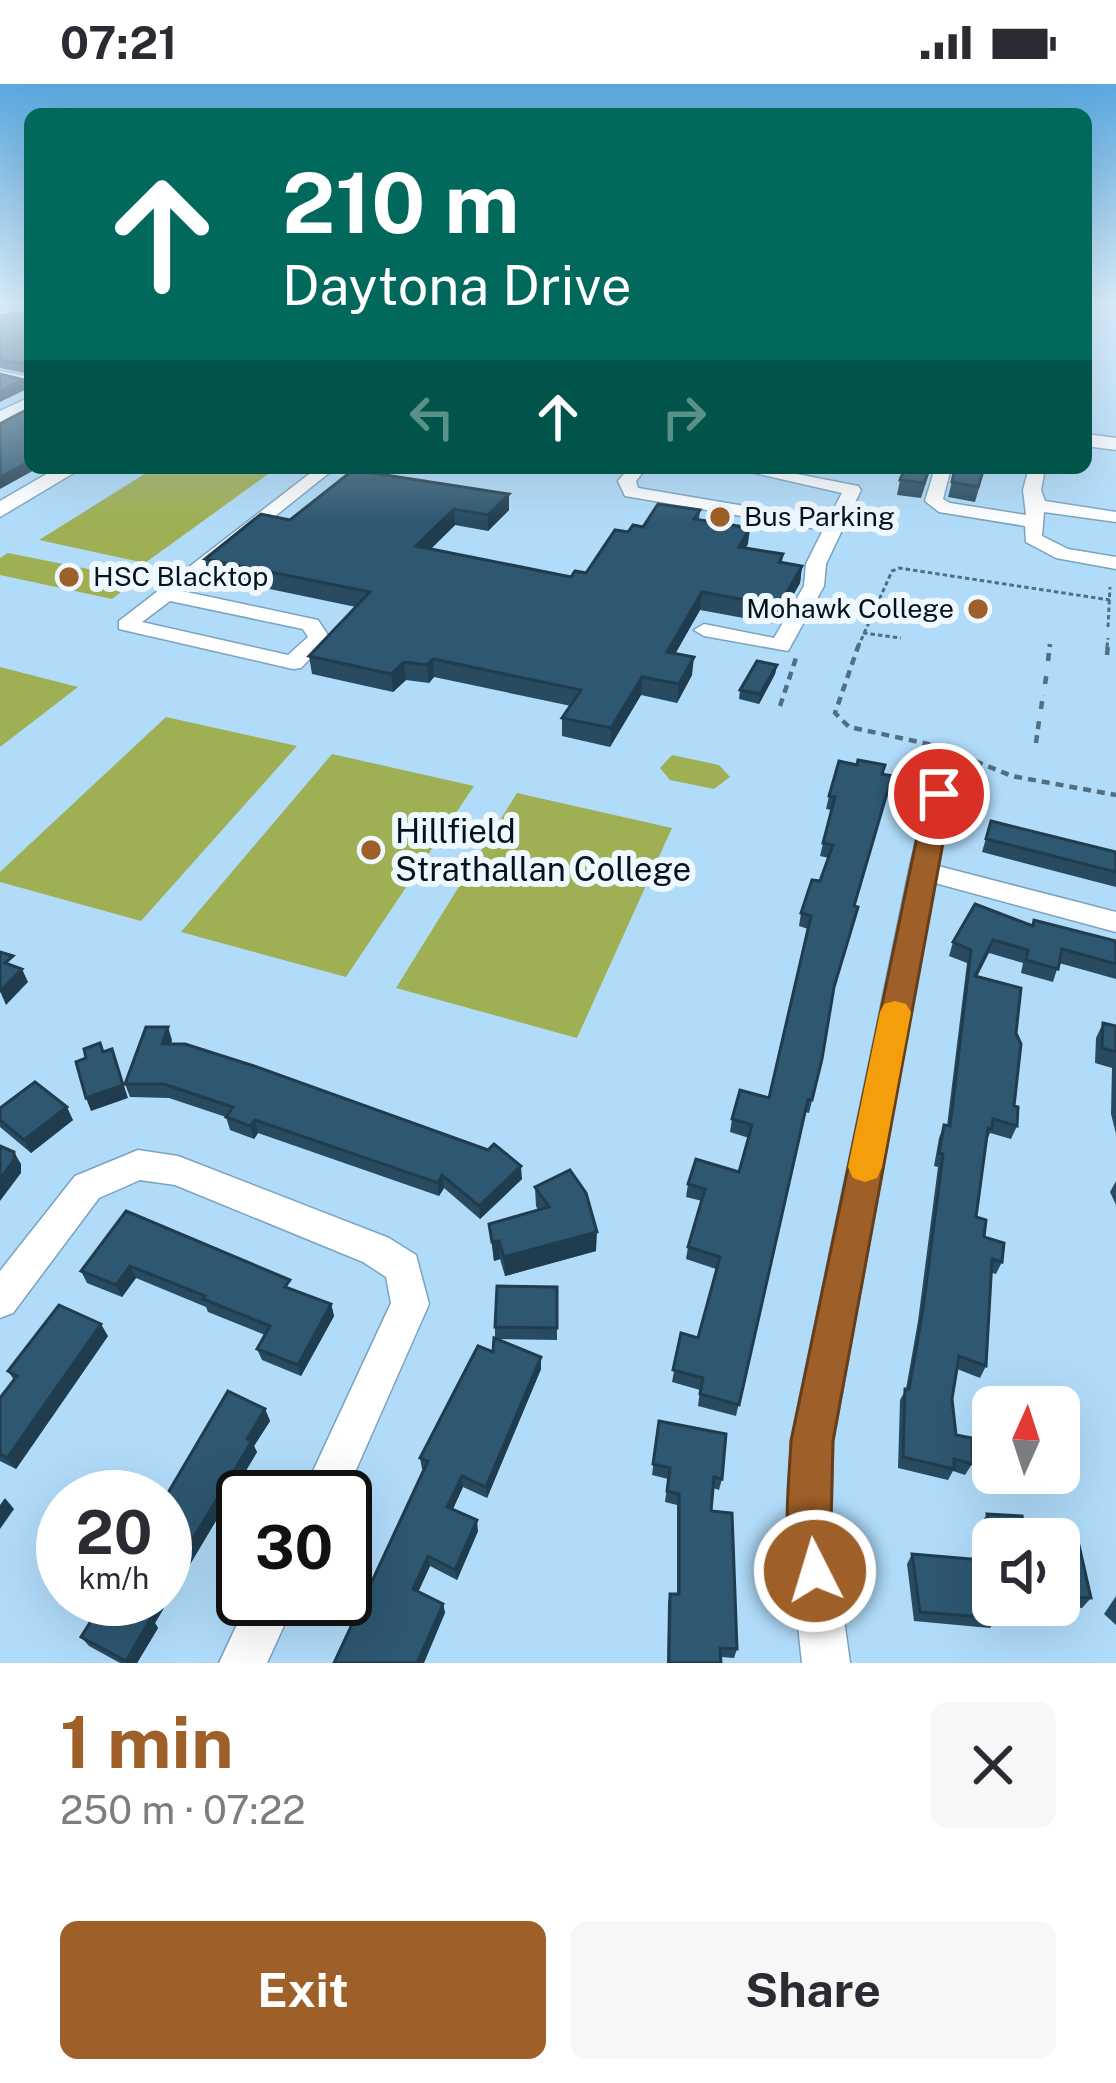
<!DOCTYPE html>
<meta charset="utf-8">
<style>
body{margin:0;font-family:"Public Sans",sans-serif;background:#f7f7f7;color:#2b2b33;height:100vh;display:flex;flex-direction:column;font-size:45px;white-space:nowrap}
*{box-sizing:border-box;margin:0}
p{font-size:39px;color:#7c7c81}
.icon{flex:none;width:66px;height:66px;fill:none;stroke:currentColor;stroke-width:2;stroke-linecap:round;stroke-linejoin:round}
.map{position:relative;height:1579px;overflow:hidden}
.sheet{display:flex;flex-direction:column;background:#fff;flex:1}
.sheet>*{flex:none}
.top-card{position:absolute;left:24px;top:24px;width:1068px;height:366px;border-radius:18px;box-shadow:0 12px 48px #0002;background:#00695c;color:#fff;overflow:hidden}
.needle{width:78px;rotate:3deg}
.tools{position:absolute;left:972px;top:1302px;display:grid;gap:24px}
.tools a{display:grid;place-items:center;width:108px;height:108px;border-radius:18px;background:#fff;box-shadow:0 12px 48px #0002;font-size:60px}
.speed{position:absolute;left:36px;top:1386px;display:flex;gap:24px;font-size:60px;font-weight:700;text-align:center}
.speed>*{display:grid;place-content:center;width:156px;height:156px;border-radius:50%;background:#fff;box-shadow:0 12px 48px #0002;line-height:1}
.speed small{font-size:30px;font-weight:400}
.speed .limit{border:6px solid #111;border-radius:18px;background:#fff;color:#111}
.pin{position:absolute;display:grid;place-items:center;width:102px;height:102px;color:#fff;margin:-51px;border:6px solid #fff;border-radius:50%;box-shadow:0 3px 12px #0007}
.me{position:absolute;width:132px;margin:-66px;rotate:355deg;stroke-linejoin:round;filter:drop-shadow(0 0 9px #0008)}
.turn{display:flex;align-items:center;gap:42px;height:252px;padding:0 60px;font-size:54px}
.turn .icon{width:156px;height:156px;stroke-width:2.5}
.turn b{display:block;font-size:84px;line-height:102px}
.lanes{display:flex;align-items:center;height:114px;padding:0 60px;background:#0003;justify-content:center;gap:60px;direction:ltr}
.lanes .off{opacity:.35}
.round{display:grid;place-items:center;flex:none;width:126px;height:126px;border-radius:18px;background:#f7f7f7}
.overview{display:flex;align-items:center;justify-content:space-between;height:204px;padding:0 60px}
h1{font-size:72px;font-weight:700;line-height:90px;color:#9f5f28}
.primary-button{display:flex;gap:24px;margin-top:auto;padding:24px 60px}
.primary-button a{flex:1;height:138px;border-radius:18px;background:#9f5f28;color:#fff;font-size:48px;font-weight:700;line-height:138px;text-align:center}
.primary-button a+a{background:#f7f7f7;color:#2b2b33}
.status{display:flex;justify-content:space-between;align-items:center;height:84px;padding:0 60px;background:#fff;direction:ltr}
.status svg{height:33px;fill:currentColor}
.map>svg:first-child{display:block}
</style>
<div class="status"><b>07:21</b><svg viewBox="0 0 49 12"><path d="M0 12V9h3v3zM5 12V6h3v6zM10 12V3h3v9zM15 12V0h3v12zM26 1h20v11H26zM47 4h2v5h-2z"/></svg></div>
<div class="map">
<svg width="1116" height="1579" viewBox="0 0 1116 1579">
<rect width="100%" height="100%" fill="#b0dcfa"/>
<g fill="#9fb054">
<path d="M154 384H232L268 390 145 479 39 456Z"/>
<path d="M8 469 138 495 112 515 0 491V474Z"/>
<path d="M0 583 78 603 0 663Z"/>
<path d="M166 633 297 662 141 837 0 798V788Z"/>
<path d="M332 670 474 702 346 893 181 848Z"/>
<path d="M672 671 719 681 730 693 714 705 670 696 660 684Z"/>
<path d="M517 709 672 744 577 954 396 904Z"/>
</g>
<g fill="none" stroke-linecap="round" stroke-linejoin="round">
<g stroke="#79a3c0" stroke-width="3">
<g id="minor">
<path d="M30 222V230L0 236V228Z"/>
<path d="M0 287 30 293V301L0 295Z"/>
<path d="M30 313V323L0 338V327Z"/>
<path d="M317 384H335L182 507 318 536 330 554 301 584 293 585 119 545V537ZM170 517 303 545 308 553 288 571 142 538Z"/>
<path d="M629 384H646L636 397 638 404 828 436 842 409 732 384H766L858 402 861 406 826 480 824 502 788 567 704 552 694 546 704 540 774 554 804 502 806 480 823 446 625 412 618 397Z"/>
<path d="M935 384H951L943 415 950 419 1026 431 1023 406 1029 384H1045L1041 406 1045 417 1116 428V438L1044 428 1042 452 1068 465 1116 473V485L1056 474 1026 458 1025 442 939 428 925 417Z"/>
<path d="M939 702 951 710 938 782 1116 828V848L935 799 833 1357 831 1441 850 1579H802L787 1441 791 1357 909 787 927 710Z"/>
<path d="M138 1066 178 1072 389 1154 416 1171 429 1220 344 1413H301L391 1219 386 1193 363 1178 175 1101 140 1096 99 1114 13 1229 0 1234V1187L75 1092Z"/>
<path d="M249 1515H296L267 1579H219Z"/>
</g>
</g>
<g stroke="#79a3c0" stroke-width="3">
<g id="major">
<path d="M1086 350 1116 354V366L1086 362Z"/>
<path d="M57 384H82L0 433V417Z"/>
</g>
</g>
<g stroke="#526f82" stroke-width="3" stroke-dasharray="4.5 3" stroke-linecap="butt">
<path d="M1108 543 1110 503"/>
<path d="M863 549 901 554"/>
<path d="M858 563 892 487 899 484 1110 516"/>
<path d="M1107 563 1108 554"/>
</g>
<g stroke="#526f82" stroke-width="4.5" stroke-dasharray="8 6" stroke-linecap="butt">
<path d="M859 560 835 629 849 643 938 662 1012 692 1116 711"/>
<path d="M1107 571 1108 560"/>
<path d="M1048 577 1050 560"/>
<path d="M1045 600 1047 587"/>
<path d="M780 622 797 571"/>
<path d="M1041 625 1043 611"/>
<path d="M1036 659 1039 637"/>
</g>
<use href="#minor" fill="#fff" fill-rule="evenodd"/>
<use href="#major" fill="#fff" fill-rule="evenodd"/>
</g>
<g fill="#284b61">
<path d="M30 227V290L0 284V232Z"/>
<path d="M931 384 921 414 897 411 900 396Z"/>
<path d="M985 384 975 418 948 413 955 385Z"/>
<path d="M353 386 509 426 488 447 455 441 431 465 571 493 586 489 628 448 700 426 699 435 750 444 746 464 783 470 782 478 802 482 800 499 777 540 700 526 675 570 692 591 677 619 641 611 610 663 562 652V634L571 622 434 593 429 599 406 596 393 608 312 590 309 572 356 523 208 492 205 475 290 436Z"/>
<path d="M777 581 775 590 759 620 739 615 740 606Z"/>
<path d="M839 677 855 822 833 910 822 975 809 1029 805 1028 736 1332 698 1322 700 1306 672 1298 681 1249 698 1254 716 1185 686 1175 688 1163 702 1117 686 1113 688 1100 739 1088 749 1054 730 1048 732 1035 769 1014 808 845 799 842 801 829 820 797 829 774 820 772 831 726 826 725 829 712Z"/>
<path d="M991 737 1116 768V803L982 768Z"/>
<path d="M1032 842 1116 857V895L1059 879 1053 898 1021 889 1023 879 989 869 977 893 1016 949 1014 1022 1017 1042 1011 1055 990 1049 986 1058 976 1133 984 1153 1002 1178 996 1190 992 1189 986 1282 980 1294 957 1285 952 1315 956 1351 972 1380 965 1391 953 1387 948 1396 898 1384 900 1316 906 1305 918 1237 938 1083 934 1082 939 1054 944 1041 947 1042 967 879 949 872 953 858Z"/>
<path d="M1103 939 1116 942V1050L1111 1030 1112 984 1095 979 1096 954Z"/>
<path d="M172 956 171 960 522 1095 480 1135 444 1104 439 1112 258 1049 254 1055 230 1046 226 1033 169 1014 130 1013 125 1000Z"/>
<path d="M0 1024 73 1036 31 1069 0 1043Z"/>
<path d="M1116 1097V1121L1110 1108Z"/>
<path d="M535 1103 596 1167 505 1192 500 1175 494 1177 489 1140 538 1126 536 1122Z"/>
<path d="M126 1127 293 1206 331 1220 334 1232 301 1292 262 1276 257 1265 265 1251 208 1228 206 1223 136 1194 122 1213 87 1199 81 1187Z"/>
<path d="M557 1203V1256L497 1255 541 1273V1285L487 1414 463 1403 453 1425 478 1447 457 1496 430 1482 418 1508 443 1520 445 1529 334 1579 424 1386 422 1385 420 1374 493 1268 495 1254V1243Z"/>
<path d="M108 1252 16 1385 0 1377V1314L14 1296 8 1287Z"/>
<path d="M265 1325 270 1337 254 1362 257 1368 155 1539 158 1544 137 1579H120L89 1562 81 1553Z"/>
<path d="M659 1337 722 1395 719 1406 713 1404 711 1427 737 1565 734 1574 721 1573V1579H667L668 1519 670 1510H677V1421L665 1418 668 1395 652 1391Z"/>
<path d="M987 1430 993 1455V1521L997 1534 990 1544 914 1537 907 1480 912 1470 987 1477 980 1441Z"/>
<path d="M1059 1456 1091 1514 1082 1524 1042 1521H1059Z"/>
<path d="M1116 1512V1541L1104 1530Z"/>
</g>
<g fill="#203d4f">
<path d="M24 296 27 305 0 318V307Z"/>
<path d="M30 377V384H38L0 405V393Z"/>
<path d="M509 410V426L488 447V431Z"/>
<path d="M454 425 455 441 417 478 416 462Z"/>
<path d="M750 444 748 460 737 479 739 463Z"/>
<path d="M802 482 800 499 777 540 779 522Z"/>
<path d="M702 508 700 526 666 586 667 568Z"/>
<path d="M694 573 692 591 677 619 679 600Z"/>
<path d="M433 575 434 593 429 599 427 581Z"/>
<path d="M404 578 406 596 393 608 391 590Z"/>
<path d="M777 581 775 590 759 620 760 610Z"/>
<path d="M642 593 641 611 610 663 611 644Z"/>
<path d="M22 885 28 898 6 921 0 907Z"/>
<path d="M168 943 172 956 166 973 162 960Z"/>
<path d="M112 965 128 1014 91 1027 86 1014Z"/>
<path d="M67 1023 73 1036 31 1069 24 1056Z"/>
<path d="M255 1036 258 1049 254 1055 250 1042Z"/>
<path d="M14 1068 21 1080V1089L0 1117V1095Z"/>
<path d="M521 1082 522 1095 480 1135 479 1122Z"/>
<path d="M442 1091 444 1104 439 1112 438 1099Z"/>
<path d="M597 1148 596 1167 505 1192 504 1173Z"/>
<path d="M499 1157 500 1175 494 1177 492 1158Z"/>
<path d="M130 1182 136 1194 122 1213 116 1201Z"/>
<path d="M331 1220 334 1232 301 1292 298 1281Z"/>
<path d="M101 1240 108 1252 16 1385 7 1374Z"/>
<path d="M541 1273V1285L487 1414 486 1403Z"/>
<path d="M265 1325 270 1337 254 1362 257 1368 155 1539 158 1544 137 1579H127L126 1577 146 1532 157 1515H165V1501Z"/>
<path d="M462 1392 463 1403 449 1433 447 1423Z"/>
<path d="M5 1414 14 1425 0 1445V1421Z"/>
<path d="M477 1436 478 1447 457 1496 455 1486Z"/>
<path d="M428 1472 430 1482 415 1515 413 1505Z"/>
<path d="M443 1520 445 1529 424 1579H417Z"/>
</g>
<g fill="#2e5771" stroke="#203d4f" stroke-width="3">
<path d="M30 227V281L0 276V232Z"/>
<path d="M0 290 24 296 0 307Z"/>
<path d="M30 324V377L0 393V340Z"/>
<path d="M905 384H929L924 399 900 396Z"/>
<path d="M955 384H984L978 403 952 398Z"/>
<path d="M353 386 509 410 488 431 454 425 416 462 571 493 575 487 586 489 615 446 628 448 633 441 643 443 658 420 700 426 694 435 750 444 739 463 783 470 779 478 802 482 779 522 702 508 667 568 694 573 679 600 642 593 611 644 562 634 581 606 433 575 427 581 404 578 391 590 309 572 370 508 205 475 261 430 290 436Z"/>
<path d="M757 577 777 581 760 610 740 606Z"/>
<path d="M858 676 885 681 882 690 892 692 854 822 858 823 834 903 822 975 812 1016 808 1015 739 1321 700 1310 703 1294 673 1286 681 1249 698 1254 720 1173 688 1163 705 1105 688 1100 696 1075 739 1088 752 1041 732 1035 740 1006 769 1014 811 832 801 829 812 796 820 797 833 761 823 759 835 713 829 712 839 677 857 681Z"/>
<path d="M991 737 1116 768V788L986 755Z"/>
<path d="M975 820 1033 842 1034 836 1116 857V880L1062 865 1058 885 1026 876 1028 866 993 856 975 892 1021 904 1016 949 1021 960 1014 1022 1018 1023 1017 1042 993 1035 992 1045 988 1044 976 1133 986 1136 984 1153 1004 1159 1002 1178 992 1175 986 1282 959 1272 952 1315 956 1351 972 1354V1380L954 1375V1385L903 1373 905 1305H909L923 1225 943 1070 939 1069 944 1041 950 1042 971 866 953 858Z"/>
<path d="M0 868 13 872 5 879 22 885 0 907Z"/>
<path d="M1103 939 1116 942V968L1102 964Z"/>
<path d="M146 943H168L162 960H185L254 982 488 1066 494 1060 521 1082 479 1122 442 1091 438 1099 255 1036 250 1042 226 1033 233 1023 164 1000H125Z"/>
<path d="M100 959 103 968 112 965 123 1001 86 1014 76 978 86 974 84 965Z"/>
<path d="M35 998 67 1023 24 1056 0 1036V1024Z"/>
<path d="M0 1062 14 1068V1076L0 1095Z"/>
<path d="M570 1086 586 1109 597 1148 504 1173 499 1157 492 1158 489 1140 549 1123 535 1103Z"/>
<path d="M126 1127 290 1196 285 1203 331 1220 298 1281 257 1265 270 1242 203 1215 205 1212 130 1182 116 1201 81 1187Z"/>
<path d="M497 1202 557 1203V1244L495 1243Z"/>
<path d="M59 1221 101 1240 7 1374 0 1370V1314L17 1292 8 1287Z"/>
<path d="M494 1254 541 1273 486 1403 462 1392 447 1423 477 1436 455 1486 428 1472 413 1505 443 1520 417 1579H334L428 1377 420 1374 478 1262 493 1268Z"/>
<path d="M228 1307 265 1325 247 1355 252 1357 165 1501V1414Z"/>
<path d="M659 1337 726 1350 722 1395 714 1393 711 1427 732 1429 737 1565 720 1564 721 1579H669L670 1510H679V1410L667 1407 670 1384 653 1380Z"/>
<path d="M987 1430 1022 1432 1026 1454 1041 1455H993V1461Z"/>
<path d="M1059 1456 1078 1457 1091 1514 1059 1512Z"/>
<path d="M912 1470 993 1477V1521H995L997 1534 920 1528Z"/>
<path d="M105 1515H157L146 1532 151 1534 126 1577 81 1553Z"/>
</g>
<linearGradient id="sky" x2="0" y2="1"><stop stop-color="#59a8df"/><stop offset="0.5" stop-color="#dbeffd"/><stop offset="1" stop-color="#dbeffd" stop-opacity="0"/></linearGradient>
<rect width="1116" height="439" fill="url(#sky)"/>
<path fill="#9f5f28" stroke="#673e1a" stroke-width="3" d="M939 702 952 710 833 1357 831 1441 838 1487 831 1503 815 1509 799 1503C780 1458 789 1404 791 1357L926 710Z"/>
<path fill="#f59e0b" d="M895 917 906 920 911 928 882 1083 877 1094 865 1098 853 1094 848 1083 880 928 884 920Z"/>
<g fill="#9f5f28" stroke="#eff8fe" stroke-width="4.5">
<circle cx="720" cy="433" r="12"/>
<circle cx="69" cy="493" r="12"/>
<circle cx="978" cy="525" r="12"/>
<circle cx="371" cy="766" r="12"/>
</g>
<g text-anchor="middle" stroke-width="12" stroke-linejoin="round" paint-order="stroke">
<g font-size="27" fill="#04141e" stroke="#eff8fe" text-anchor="start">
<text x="744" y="442">Bus Parking</text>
<text x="93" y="502">HSC Blacktop</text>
<text x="954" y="534" text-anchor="end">Mohawk College</text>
</g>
<g font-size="33" fill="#04141e" stroke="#eff8fe" text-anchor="start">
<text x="395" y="759">Hillfield<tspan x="395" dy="38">Strathallan College</tspan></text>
</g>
</g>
</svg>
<div class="tools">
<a><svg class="needle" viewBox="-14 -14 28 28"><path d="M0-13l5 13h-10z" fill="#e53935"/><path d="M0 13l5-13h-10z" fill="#7c7c81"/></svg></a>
<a><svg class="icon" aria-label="sound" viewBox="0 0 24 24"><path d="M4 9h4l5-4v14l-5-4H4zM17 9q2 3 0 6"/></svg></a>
</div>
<div class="speed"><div>20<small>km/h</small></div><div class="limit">30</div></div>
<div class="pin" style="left:939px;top:710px;background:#d93025"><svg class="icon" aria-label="arrive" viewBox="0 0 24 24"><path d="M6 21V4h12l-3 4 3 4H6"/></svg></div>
<svg class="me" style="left:815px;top:1487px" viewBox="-20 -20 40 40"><circle r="17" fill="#9f5f28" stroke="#fff" stroke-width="3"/><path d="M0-11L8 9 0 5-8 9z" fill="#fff"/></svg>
<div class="top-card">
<div class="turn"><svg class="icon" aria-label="ahead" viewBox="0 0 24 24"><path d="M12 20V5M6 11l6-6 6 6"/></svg><div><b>210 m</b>Daytona Drive</div></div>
<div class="lanes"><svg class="icon off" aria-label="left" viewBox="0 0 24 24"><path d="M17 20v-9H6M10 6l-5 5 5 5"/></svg><svg class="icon" aria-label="ahead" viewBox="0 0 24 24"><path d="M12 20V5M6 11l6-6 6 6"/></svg><svg class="icon off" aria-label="right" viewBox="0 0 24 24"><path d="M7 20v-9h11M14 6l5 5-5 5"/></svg></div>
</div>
</div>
<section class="sheet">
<div class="overview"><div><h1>1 min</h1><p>250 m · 07:22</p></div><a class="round"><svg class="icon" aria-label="close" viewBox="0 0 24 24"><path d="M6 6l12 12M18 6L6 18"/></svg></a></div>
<div class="primary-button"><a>Exit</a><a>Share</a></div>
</section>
